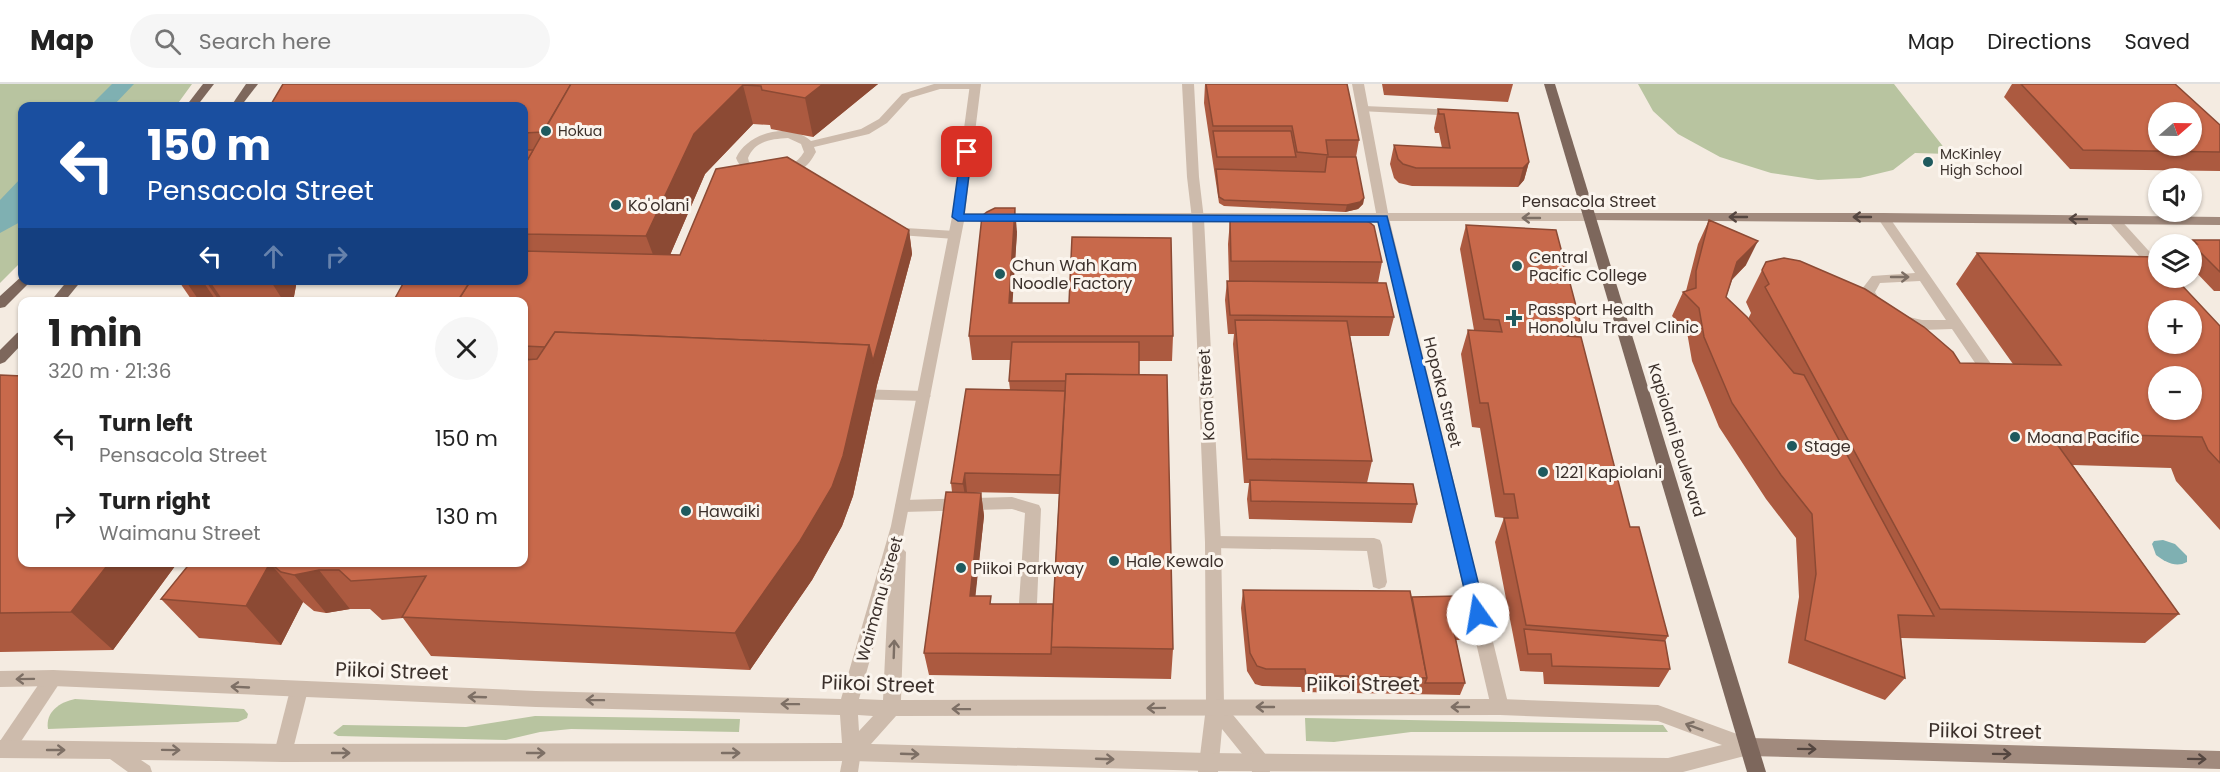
<!DOCTYPE html>
<meta charset="utf-8">
<style>
body{margin:0;font-family:Poppins,sans-serif;background:#f6f6f6;color:#222;height:100vh;display:flex;flex-direction:column;font-size:22px;white-space:nowrap}
*{box-sizing:border-box;margin:0}
p{font-size:20px;color:#767676}
.icon{flex:none;width:33px;height:33px;fill:none;stroke:currentColor;stroke-width:2;stroke-linecap:round;stroke-linejoin:round}
.map{position:relative;flex:1;overflow:hidden}
.sheet{position:absolute;left:18px;top:213px;width:510px;height:270px;display:flex;flex-direction:column;background:#fff;border-radius:12px;box-shadow:0 2px 4px #0004}
.sheet>*{flex:none}
.banner{position:absolute;left:18px;top:18px;width:510px;height:183px;border-radius:12px;box-shadow:0 2px 4px #0004;background:#1a4fa0;color:#fff;overflow:hidden}
.needle{width:39px;rotate:70deg}
.tools{position:absolute;left:2148px;top:18px;display:grid;gap:12px}
.tools a{display:grid;place-items:center;width:54px;height:54px;border-radius:50%;background:#fff;box-shadow:0 2px 4px #0004;font-size:30px}
.pin{position:absolute;display:grid;place-items:center;width:51px;height:51px;color:#fff;margin:-26px;border-radius:12px;box-shadow:0 3px 9px #0006}
.me{position:absolute;width:66px;margin:-33px;rotate:347deg;stroke-linejoin:round;filter:drop-shadow(0 0 4px #0008)}
.turn{display:flex;align-items:center;gap:21px;height:126px;padding:0 30px;font-size:27px}
.turn .icon{width:78px;height:78px;stroke-width:2.5}
.turn b{display:block;font-size:42px;line-height:51px}
.lanes{display:flex;align-items:center;height:57px;padding:0 30px;background:#0003;justify-content:center;gap:30px;direction:ltr}
.lanes .off{opacity:.35}
.round{display:grid;place-items:center;flex:none;width:63px;height:63px;border-radius:32px;background:#f6f6f6}
.headline{display:flex;align-items:center;justify-content:space-between;height:102px;padding:0 30px}
h1{font-size:36px;font-weight:700;line-height:45px}
ul{padding:0;list-style:none}
li{display:flex;align-items:center;gap:18px;height:78px;padding:0 30px}
li div{flex:1}
li b{display:block;font-size:22px}
li em{font-style:normal}
header{display:flex;align-items:center;gap:36px;box-sizing:border-box;height:84px;padding:0 30px;background:#fff;border-bottom:2px solid #e0e0e0}
header strong{font-size:28px}
nav{display:flex;gap:33px;margin-inline-start:auto;font-size:21px}
.search{width:420px;height:54px;background:#f6f6f6;display:flex;align-items:center;gap:15px;box-sizing:border-box;padding:0 21px;border-radius:33px;color:#767676;font-size:22px}
.map>svg:first-child{display:block}
</style>
<header>
<strong>Map</strong>
<div class="search"><svg class="icon" aria-label="search" viewBox="0 0 24 24"><circle cx="10" cy="10" r="6"/><path d="M15 15l6 6"/></svg>Search here</div>
<nav><a>Map</a><a>Directions</a><a>Saved</a></nav>
</header>
<div class="map">
<svg width="2220" height="688" viewBox="0 0 2220 688">
<rect width="100%" height="100%" fill="#f4ebe1"/>
<g fill="#b8c4a0">
<path d="M0 0H192L176 22H22V177L0 199Z"/>
<path d="M1638 0H1894L1949 70 1915 69 1893 86 1860 94 1818 96 1771 89 1720 73 1678 50 1653 27Z"/>
<path d="M75 615 244 625 248 630 247 634 238 638 48 645C45 628 60 618 75 615Z"/>
<path d="M535 632 740 635 739 648 571 645 540 648 506 656 338 652 333 649 343 641 466 643Z"/>
<path d="M1305 634 1663 641 1668 648H1411L1334 658 1306 657Z"/>
</g>
<g fill="#7fb0b2">
<path d="M112 0H134L113 22H90Z"/>
<path d="M22 93V137L0 149V116Z"/>
<path d="M2163 456 2175 460 2187 472V478C2176 484 2165 478 2156 471L2152 460 2154 457Z"/>
</g>
<g fill="none" stroke-linecap="round" stroke-linejoin="round">
<g fill="#cdbbac" fill-rule="evenodd">
<path d="M934 0H979L981 2 975 5H940L910 14 887 39 869 50 814 63 816 68C812 75 808 82 800 86 782 97 744 97 736 74 747 49 789 37 811 57L861 45 879 35 902 10ZM788 54 801 60 804 68C792 88 768 90 749 78L748 74C755 57 771 55 788 54Z"/>
<path d="M1364 22 1458 26 1464 29 1458 32 1360 27 1358 25Z"/>
<path d="M1883 129 1887 130 1998 290 2000 294 1998 298H1988L1952 245 1922 246 1895 239 1893 236 1900 231 1922 236H1946L1920 197 1880 199 1875 208 1884 223 1882 226H1872L1864 216 1862 205 1872 192 1915 189 1877 133Z"/>
<path d="M889 143 955 147 961 151 955 155 885 150 883 147 885 144Z"/>
<path d="M855 305 924 307 931 312 924 317 855 315 848 310Z"/>
<path d="M1012 413 1039 421 1041 425 1037 519 1034 524 1028 526 1022 524 1019 519 1025 429 1012 425 903 428 897 426 895 422 897 418 903 416Z"/>
<path d="M1213 452 1374 454 1380 456 1382 461 1387 498 1385 503 1379 505 1373 503 1367 467 1213 464 1207 463 1205 458 1207 453Z"/>
<path d="M299 598 305 600 308 606 292 669 290 675 283 678 276 675 274 669 290 606 293 600Z"/>
<path d="M852 659 859 662 861 668 858 688H840L845 662Z"/>
</g>
<g fill="#cdbbac" fill-rule="evenodd">
<path d="M1182 0H1194L1199 93 1204 135 1221 458 1224 620 1267 672 1270 688H1252L1251 681 1222 645 1218 688H1198L1206 623 1205 458 1192 135 1187 93Z"/>
<path d="M1352 0H1364L1389 134 1509 623 1506 629 1500 631 1494 629 1491 623 1377 134Z"/>
<path d="M2114 132 2118 133 2158 177V189L2153 188 2110 139 2108 136Z"/>
<path d="M53 586 59 588 62 594 59 600 12 671 5 674 0 672V657L47 588Z"/>
</g>
<path fill="#cdbbac" fill-rule="evenodd" d="M970 0H981L965 129H1590L1596 133 1590 137H964L901 463 906 468 901 616 1500 615 1658 621 1756 657 1758 663 1756 669 1683 688 1208 687 852 677 283 678 141 676 150 682 152 688H128L110 675 0 674V656L283 660 842 659 840 631 536 623 53 602 0 603V587L53 586 536 607 841 615 891 442 952 133ZM888 511 883 616 859 615ZM858 631 873 632 859 647ZM1500 631 1658 637 1722 661 1668 674 1208 669 871 660 896 632Z"/>
<g fill="#a18a7d" fill-rule="evenodd">
<path d="M1590 129H1883L2220 133V141L1586 136 1584 133Z"/>
<path d="M1749 654 2220 667V685L1749 672 1742 669 1740 663 1742 657Z"/>
</g>
<g fill="#7d675c" fill-rule="evenodd">
<path d="M203 0H214L197 22H186Z"/>
<path d="M246 0H258L241 22H231Z"/>
<path d="M1544 0H1555L1766 688H1747Z"/>
<path d="M22 192V196H30L29 199 5 223 0 224V212Z"/>
<path d="M68 196H82L64 218H50Z"/>
<path d="M22 247V260L5 278 0 280V266L17 249Z"/>
</g>
</g>
<g fill="#ac5a40" fill-rule="evenodd">
<path d="M283 0H878L813 53 771 45 770 41 753 40 705 90 670 171H680L909 146 912 170 877 301 853 412 842 442 812 496 750 586 431 572 403 534 382 536 370 525H350L326 529 314 527 303 518 281 561 199 554 161 515 191 478H524V22Z"/>
<path d="M1205 0H1347L1359 56 1356 73 1364 114 1363 120 1358 125 1345 128 1224 122 1219 119 1204 19Z"/>
<path d="M1382 0H1513L1508 18 1384 11Z"/>
<path d="M2012 0H2175L2220 41V87L2070 85 2004 13Z"/>
<path d="M1438 25 1529 78 1524 96 1518 103 1412 102 1399 99 1394 94 1390 80 1394 61 1442 64 1439 49H1435L1434 44Z"/>
<path d="M1230 136 1382 178 1378 199 1394 233 1389 252H1350L1372 377 1367 399 1417 420 1412 439 1249 435 1247 415 1249 399H1244L1233 260 1234 250H1228L1225 216 1227 197H1229L1228 160Z"/>
<path d="M1709 136 1746 181 1732 196 1726 213 1748 235 1751 229 1746 218 1762 186 1960 279 2013 280 1956 200 1977 169 2220 242V446L2176 397 2171 384 2073 381 2179 530 2145 559 1901 554 1905 594 1885 616 1788 579 1799 513 1796 454 1766 415 1719 343 1692 277 1687 248 1672 232 1683 208 1686 207 1698 160Z"/>
<path d="M1466 141 1581 241 1576 252 1630 443 1668 552 1665 557 1670 585 1659 603 1544 600 1543 588 1520 587 1495 458 1504 434 1495 433 1480 344 1472 343 1461 270 1468 246H1474L1460 165Z"/>
<path d="M1017 148 1012 219 1173 252 1172 277H1139V291L1173 565 1171 595 929 591 924 569 952 408 951 399 1010 306 1009 297 1011 276H972L969 252ZM967 408 1059 410 1053 520H992L975 512 984 432 981 409Z"/>
<path d="M2193 156H2220V207H2214L2192 184V160H2189Z"/>
<path d="M178 196H297L293 218H193Z"/>
<path d="M0 291 22 478H178L113 566 0 568Z"/>
<path d="M1243 506 1412 513 1466 543 1461 556H1456L1465 599 1460 611 1302 608 1301 603 1262 602 1255 600 1247 587 1241 524Z"/>
</g>
<g fill="#8c4a34">
<path d="M823 0H878L813 53 805 14Z"/>
<path d="M743 1 753 40 705 90 661 192 646 152 694 50Z"/>
<path d="M1529 78 1524 96 1518 103 1523 84Z"/>
<path d="M1364 114 1363 120 1358 125 1345 128 1347 121Z"/>
<path d="M1015 124 1017 148 1011 243 1009 219Z"/>
<path d="M909 146 912 170 877 301 853 412 842 442 812 496 750 586 735 549 869 261Z"/>
<path d="M1758 157 1746 181 1725 202 1737 178Z"/>
<path d="M185 196H202L217 218H200Z"/>
<path d="M205 196H209L224 218H220Z"/>
<path d="M270 196H297L293 218H284Z"/>
<path d="M524 265 538 296 524 284Z"/>
<path d="M965 389 967 408 966 418 963 400Z"/>
<path d="M981 409 984 432 973 535 970 512Z"/>
<path d="M110 478H178L113 566 71 528Z"/>
<path d="M270 479 303 518 281 561 246 522Z"/>
<path d="M319 486 350 525 326 529 294 491Z"/>
</g>
<g fill="#c8694b" stroke="#8c4a34" stroke-width="1.5" fill-rule="evenodd">
<path d="M283 0H571L543 48 524 49V22H270Z"/>
<path d="M571 0H823L805 14 762 6 761 2 743 1 694 50 646 152 524 150V82Z"/>
<path d="M1206 0H1347L1359 56H1326L1328 71 1297 68 1292 42H1213Z"/>
<path d="M2021 0H2175L2220 41V68L2083 66ZM2158 28H2192V62H2158Z"/>
<path d="M1438 25 1518 29 1529 78 1523 84H1416L1403 80 1398 75 1394 61 1450 64 1444 30H1439Z"/>
<path d="M1213 47H1291L1296 73H1217Z"/>
<path d="M524 66H533L524 82Z"/>
<path d="M787 73 909 146 873 277 869 261 555 248 545 263 524 262V218H457L471 196H524V167L680 171 716 85Z"/>
<path d="M1327 73H1356L1364 114 1360 118 1347 121 1224 116 1219 113 1216 85 1325 88Z"/>
<path d="M995 124H1015L1009 219H1069L1072 153 1171 154 1173 252H969L982 132 987 128Z"/>
<path d="M1241 134 1361 135 1369 138 1374 142 1382 178 1231 177 1230 136Z"/>
<path d="M1709 136 1758 157 1737 178 1726 213 1747 233 1794 289 1804 291 1934 532 1898 531 1905 594 1805 556 1816 490 1812 430 1781 391 1732 319 1704 253 1699 224 1683 208 1696 204V187Z"/>
<path d="M1466 141 1556 146 1581 241 1564 240 1567 252 1581 253 1630 443H1639L1668 552 1526 541 1504 434H1518L1514 410H1504L1488 319H1480L1468 246 1502 248 1499 236 1484 235Z"/>
<path d="M2193 156H2220V188L2192 160H2197Z"/>
<path d="M1977 169 2156 173 2158 176V194H2175L2220 242V379L2208 366 2202 353 2049 349 2179 530 1940 525 1765 203 1769 200 1762 186 1766 178 1784 174 1800 177 1865 205 1924 243 1953 268 1960 279 2061 281ZM2158 226H2192V260H2158ZM2158 292H2192V326H2158Z"/>
<path d="M405 196H471L457 218H393Z"/>
<path d="M1227 197 1386 199 1394 233 1230 231Z"/>
<path d="M1235 236 1347 237 1372 377 1247 375Z"/>
<path d="M555 248 869 261 843 372 832 403 800 457 735 549 402 533 426 492 351 497 339 486H319L294 491 281 488 270 479 246 522 161 515 191 478H524V276L537 275Z"/>
<path d="M1012 258H1139V291L1066 290V297H1009Z"/>
<path d="M1066 290 1167 291 1173 565 1051 563Z"/>
<path d="M0 291 22 292V478H110L71 528 0 529Z"/>
<path d="M966 305 1065 307 1060 391 965 389 963 400 951 399Z"/>
<path d="M1250 396 1413 400 1417 420 1251 417Z"/>
<path d="M946 408 981 409 970 512H991L990 520H1053L1051 570 924 569Z"/>
<path d="M1243 506 1410 507 1427 594 1306 591 1305 585H1266L1257 582 1250 569Z"/>
<path d="M1459 512 1466 543H1453L1465 599H1425L1427 594 1412 513Z"/>
<path d="M1524 545 1665 557 1670 585 1552 582 1551 570H1528Z"/>
</g>
<defs><path id="oneway-shaft" d="M-6 0H5M1.5-3L5.5 0L1.5 3" fill="none" stroke-width="1.6" stroke-linecap="round" stroke-linejoin="round" transform="scale(1.5)"/></defs>
<g stroke="#544640">
<use href="#oneway-shaft" transform="translate(1738 133) rotate(180)"/>
<use href="#oneway-shaft" transform="translate(1862 133) rotate(-180)"/>
<use href="#oneway-shaft" transform="translate(2078 135) rotate(-179)"/>
<use href="#oneway-shaft" transform="translate(1807 665) rotate(1)"/>
<use href="#oneway-shaft" transform="translate(2002 670) rotate(1)"/>
<use href="#oneway-shaft" transform="translate(2197 675) rotate(1)"/>
</g>
<g stroke="#7d6f65">
<use href="#oneway-shaft" transform="translate(1531 134) rotate(180)"/>
<use href="#oneway-shaft" transform="translate(1900 193)"/>
<use href="#oneway-shaft" transform="translate(894 565) rotate(-88)"/>
<use href="#oneway-shaft" transform="translate(25 595) rotate(179)"/>
<use href="#oneway-shaft" transform="translate(240 603) rotate(-177)"/>
<use href="#oneway-shaft" transform="translate(477 613) rotate(-178)"/>
<use href="#oneway-shaft" transform="translate(595 616) rotate(-179)"/>
<use href="#oneway-shaft" transform="translate(790 620) rotate(-179)"/>
<use href="#oneway-shaft" transform="translate(1265 623) rotate(180)"/>
<use href="#oneway-shaft" transform="translate(1460 623) rotate(180)"/>
<use href="#oneway-shaft" transform="translate(1156 624) rotate(179)"/>
<use href="#oneway-shaft" transform="translate(961 625) rotate(-179)"/>
<use href="#oneway-shaft" transform="translate(1694 643) rotate(-159)"/>
<use href="#oneway-shaft" transform="translate(56 666)"/>
<use href="#oneway-shaft" transform="translate(171 666) rotate(1)"/>
<use href="#oneway-shaft" transform="translate(341 669)"/>
<use href="#oneway-shaft" transform="translate(536 669)"/>
<use href="#oneway-shaft" transform="translate(731 669)"/>
<use href="#oneway-shaft" transform="translate(910 670) rotate(2)"/>
<use href="#oneway-shaft" transform="translate(1105 675) rotate(2)"/>
</g>
<path fill="#1a73e8" stroke="#114b97" stroke-width="1.5" d="M967 65 972 68 964 130 1387 132 1486 530 1484 534 1478 536 1473 534 1470 530 1378 138 958 137 952 133 961 68Z"/>
<g fill="#1f5a5e" stroke="#fbf5ee" stroke-width="2">
<circle cx="546" cy="47" r="6"/>
<circle cx="1928" cy="78" r="6"/>
<circle cx="616" cy="121" r="6"/>
<circle cx="1517" cy="182" r="6"/>
<circle cx="1000" cy="190" r="6"/>
<path d="M1511 225h6v6h6v6h-6v6h-6v-6h-6v-6h6z"/>
<circle cx="2015" cy="353" r="6"/>
<circle cx="1792" cy="362" r="6"/>
<circle cx="1543" cy="388" r="6"/>
<circle cx="686" cy="427" r="6"/>
<circle cx="1114" cy="477" r="6"/>
<circle cx="961" cy="484" r="6"/>
</g>
<g text-anchor="middle" stroke-width="6" stroke-linejoin="round" paint-order="stroke">
<g font-size="14" fill="#3b302b" stroke="#fbf5ee" text-anchor="start">
<text x="558" y="52">Hokua</text>
<text x="1940" y="75">McKinley<tspan x="1940" dy="16">High School</tspan></text>
</g>
<g font-size="16" fill="#3b302b" stroke="#fbf5ee">
<text x="1589" y="123">Pensacola Street</text>
<text transform="translate(1443 308) rotate(76)" y="6">Hopaka Street</text>
<text transform="translate(1206 311) rotate(-93)" y="6">Kona Street</text>
<text transform="translate(1677 356) rotate(73)" y="6">Kapiolani Boulevard</text>
<text transform="translate(879 515) rotate(-74)" y="6">Waimanu Street</text>
</g>
<g font-size="16" fill="#3b302b" stroke="#fbf5ee" text-anchor="start">
<text x="628" y="127">Ko'olani</text>
<text x="1529" y="179">Central<tspan x="1529" dy="18">Pacific College</tspan></text>
<text x="1012" y="187">Chun Wah Kam<tspan x="1012" dy="18">Noodle Factory</tspan></text>
<text x="1528" y="231">Passport Health<tspan x="1528" dy="18">Honolulu Travel Clinic</tspan></text>
<text x="2027" y="359">Moana Pacific</text>
<text x="1804" y="368">Stage</text>
<text x="1555" y="394">1221 Kapiolani</text>
<text x="698" y="433">Hawaiki</text>
<text x="1126" y="483">Hale Kewalo</text>
<text x="973" y="490">Piikoi Parkway</text>
</g>
<g font-size="20" fill="#3b302b" stroke="#fbf5ee">
<text transform="translate(392 587) rotate(2)" y="7">Piikoi Street</text>
<text transform="translate(878 600) rotate(2)" y="7">Piikoi Street</text>
<text x="1363" y="607">Piikoi Street</text>
<text transform="translate(1985 647) rotate(1)" y="7">Piikoi Street</text>
</g>
</g>
</svg>
<div class="tools">
<a><svg class="needle" viewBox="-14 -14 28 28"><path d="M0-13l5 13h-10z" fill="#e53935"/><path d="M0 13l5-13h-10z" fill="#767676"/></svg></a>
<a><svg class="icon" aria-label="sound" viewBox="0 0 24 24"><path d="M4 9h4l5-4v14l-5-4H4zM17 9q2 3 0 6"/></svg></a>
<a><svg class="icon" aria-label="layers" viewBox="0 0 24 24"><path d="M12 4l9 5-9 5-9-5zM3 14l9 5 9-5"/></svg></a>
<a>+</a>
<a>−</a>
</div>
<div class="pin" style="left:967px;top:68px;background:#d93025"><svg class="icon" aria-label="arrive" viewBox="0 0 24 24"><path d="M6 21V4h12l-3 4 3 4H6"/></svg></div>
<svg class="me" style="left:1478px;top:530px" viewBox="-20 -20 40 40"><circle r="19" fill="#fff"/><path d="M0-13L10 11 0 6-10 11z" fill="#1a73e8"/></svg>
<div class="banner">
<div class="turn"><svg class="icon" aria-label="left" viewBox="0 0 24 24"><path d="M17 20v-9H6M10 6l-5 5 5 5"/></svg><div><b>150 m</b>Pensacola Street</div></div>
<div class="lanes"><svg class="icon" aria-label="left" viewBox="0 0 24 24"><path d="M17 20v-9H6M10 6l-5 5 5 5"/></svg><svg class="icon off" aria-label="ahead" viewBox="0 0 24 24"><path d="M12 20V5M6 11l6-6 6 6"/></svg><svg class="icon off" aria-label="right" viewBox="0 0 24 24"><path d="M7 20v-9h11M14 6l5 5-5 5"/></svg></div>
</div>
<section class="sheet">
<div class="headline"><div><h1>1 min</h1><p>320 m · 21:36</p></div><a class="round"><svg class="icon" aria-label="close" viewBox="0 0 24 24"><path d="M6 6l12 12M18 6L6 18"/></svg></a></div>
<ul>
<li><svg class="icon" aria-label="left" viewBox="0 0 24 24"><path d="M17 20v-9H6M10 6l-5 5 5 5"/></svg><div><b>Turn left</b><p>Pensacola Street</p></div><em>150 m</em></li>
<li><svg class="icon" aria-label="right" viewBox="0 0 24 24"><path d="M7 20v-9h11M14 6l5 5-5 5"/></svg><div><b>Turn right</b><p>Waimanu Street</p></div><em>130 m</em></li>
</ul>
</section>
</div>
